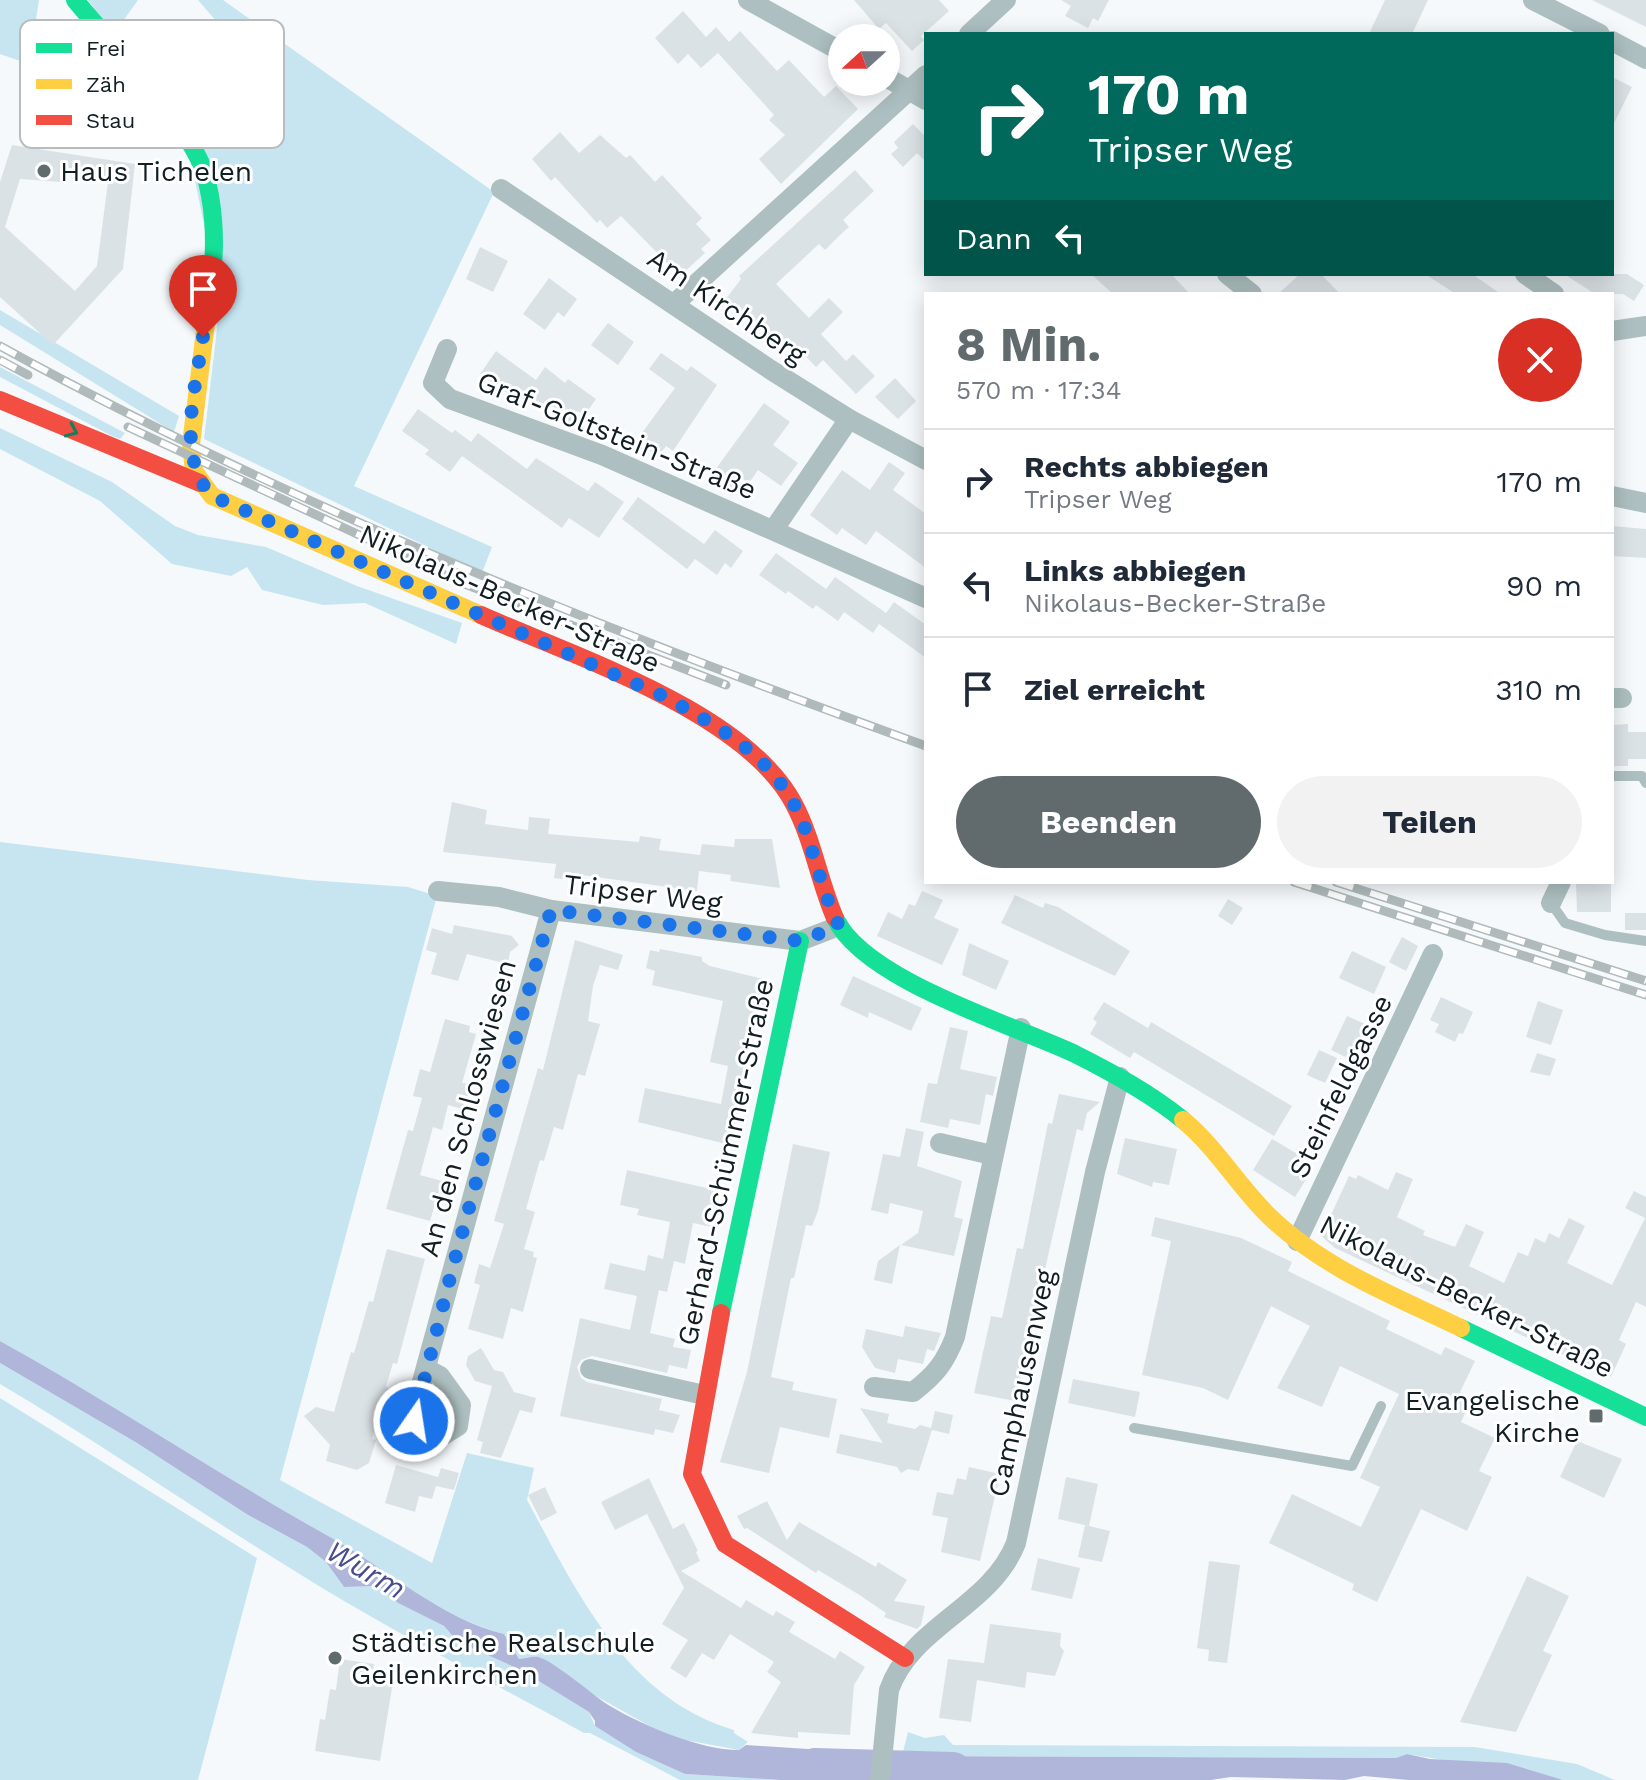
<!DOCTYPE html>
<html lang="de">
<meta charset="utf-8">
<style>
body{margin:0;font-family:"Work Sans",sans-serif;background:#f2f2f3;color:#1f2937;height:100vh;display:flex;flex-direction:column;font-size:30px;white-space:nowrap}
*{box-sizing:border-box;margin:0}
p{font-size:26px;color:#747a83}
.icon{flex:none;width:44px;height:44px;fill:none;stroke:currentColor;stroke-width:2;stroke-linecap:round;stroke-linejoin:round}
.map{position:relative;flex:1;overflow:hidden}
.sheet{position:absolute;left:924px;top:292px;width:690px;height:592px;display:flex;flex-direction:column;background:#fff;border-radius:0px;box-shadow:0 4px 20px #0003}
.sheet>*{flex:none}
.hud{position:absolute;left:924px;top:32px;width:690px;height:244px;border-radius:0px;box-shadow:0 4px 20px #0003;background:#00695c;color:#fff;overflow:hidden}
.needle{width:52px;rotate:249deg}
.tools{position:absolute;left:828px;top:24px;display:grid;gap:16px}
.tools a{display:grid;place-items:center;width:72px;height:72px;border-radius:50%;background:#fff;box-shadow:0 4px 20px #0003;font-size:40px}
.pin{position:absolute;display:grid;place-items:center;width:68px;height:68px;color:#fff;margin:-82px -34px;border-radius:50% 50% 50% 0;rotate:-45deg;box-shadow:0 0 8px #0007}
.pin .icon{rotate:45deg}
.me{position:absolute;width:88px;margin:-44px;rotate:13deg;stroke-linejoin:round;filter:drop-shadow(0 0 6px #0008)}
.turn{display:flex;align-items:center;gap:28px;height:168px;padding:0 32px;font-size:36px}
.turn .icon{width:104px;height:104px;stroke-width:2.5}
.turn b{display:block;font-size:56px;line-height:68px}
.then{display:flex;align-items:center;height:76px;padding:0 32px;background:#0003;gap:16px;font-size:30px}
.round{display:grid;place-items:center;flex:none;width:84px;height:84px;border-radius:42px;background:#f2f2f3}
.head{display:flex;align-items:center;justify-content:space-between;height:136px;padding:0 32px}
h1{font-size:48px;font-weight:700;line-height:60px;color:#616b6e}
.button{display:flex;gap:16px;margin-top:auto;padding:16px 32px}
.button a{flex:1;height:92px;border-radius:48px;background:#616b6e;color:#fff;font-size:32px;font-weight:700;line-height:92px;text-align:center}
.button a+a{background:#f2f2f3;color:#1f2937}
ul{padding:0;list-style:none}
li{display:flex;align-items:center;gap:24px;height:104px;padding:0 32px;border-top:2px solid #e0e1e3}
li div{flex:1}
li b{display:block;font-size:30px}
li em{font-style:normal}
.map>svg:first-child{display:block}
</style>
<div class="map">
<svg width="1646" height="1780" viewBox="0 0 1646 1780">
<rect width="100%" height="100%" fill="#f5f9fb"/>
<g fill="#c6e5f1">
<path d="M0 0H39L29 64 0 54Z"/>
<path d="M88 0H138L113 35Z"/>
<path d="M198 0H223L494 192 354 486 492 547 482 573 204 439 220 303 181 112 243 52Z"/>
<path d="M0 310 179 416 174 432 0 325Z"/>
<path d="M0 367 125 433 120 439 110 435 0 377Z"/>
<path d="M0 428 112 482 175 526 198 535 266 547 357 586 462 623 456 644 365 603 323 605 262 590 247 567 231 576 172 564 100 501 0 449Z"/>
<path d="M0 842 308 880 408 887 437 896 280 1480 432 1563 467 1453 534 1468 527 1500C577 1592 626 1698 734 1730V1733L748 1742 739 1750 669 1737 530 1659H519L504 1634C445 1620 383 1568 330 1537 219 1475 112 1403 0 1341Z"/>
<path d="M0 1363 137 1443 248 1515 307 1547 326 1562 344 1587 378 1586 389 1592 398 1603 444 1626 458 1642 519 1669 589 1712 595 1726 636 1752 685 1774 780 1780H680L590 1733H584C504 1689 422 1647 344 1601 227 1532 117 1453 0 1384Z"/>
<path d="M433 1386 451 1409 449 1421 435 1430 424 1418Z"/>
<path d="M0 1398 257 1558 198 1780H0Z"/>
<path d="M908 1732 925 1738 944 1735 953 1745H974L1475 1747 1577 1764 1615 1780H1563L1407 1754 1396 1758 902 1756Z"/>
</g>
<g fill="#b0b6d9">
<path d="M0 1341C112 1403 219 1475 330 1537 384 1567 445 1621 504 1634L519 1659C525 1659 533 1656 538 1657 553 1660 595 1697 610 1706 644 1726 700 1750 739 1750L746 1745 869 1753 865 1780H780L685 1774 636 1752 595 1726V1721L589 1712 519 1669 458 1642 444 1626 398 1603 379 1586 344 1587 326 1562 307 1547 248 1515 137 1443 0 1363Z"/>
<path d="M1407 1754 1430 1759 1507 1763 1563 1780H1408L1364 1776 1345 1780 1231 1777 1211 1780H900L902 1756 1396 1758Z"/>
</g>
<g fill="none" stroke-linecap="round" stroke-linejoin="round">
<path stroke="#b0b6d9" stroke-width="38" d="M815 1767 953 1771"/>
</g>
<g fill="#dbe2e6" fill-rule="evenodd">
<path d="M854 0H939L949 11 921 36 924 40 912 51 886 23 879 29Z"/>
<path d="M1061 0H1109L1098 21 1093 18 1088 28 1065 16 1071 6Z"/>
<path d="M1385 0H1428L1412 34H1369Z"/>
<path d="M1592 0H1646V27Z"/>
<path d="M683 11 706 37 716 27 729 42 740 31 777 71 789 60 824 97 836 86 858 109 781 184 759 159 785 135 769 120 774 115 718 53 701 68 688 54 678 64 655 38Z"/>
<path d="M1612 77 1632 87 1612 127Z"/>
<path d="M913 124 926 137V162L917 153 903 167 891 154 898 148 894 142Z"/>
<path d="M560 132 579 153 600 135 626 158 630 155 655 182 662 175 702 218 696 224 711 240 701 249 705 253 680 276 621 216 607 228 600 220 597 223 555 177 551 181 532 159Z"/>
<path d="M12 145 135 164 123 269 53 345 0 297V182ZM61 174 108 182 97 266 75 291 5 227 20 179 60 182Z"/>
<path d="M855 170 874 191 843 220 849 227 840 235 825 250 819 244 776 284 809 318 829 298 843 312 821 334 846 361 853 354 875 376 856 394 823 360 816 367 788 338 779 346 747 312 741 317 725 300 741 279 739 276Z"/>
<path d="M480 247 508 261 493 292 466 279Z"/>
<path d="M1091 274H1171L1190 294H1113Z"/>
<path d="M1300 274H1321L1340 294H1278Z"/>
<path d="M1425 274H1472L1501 294H1456Z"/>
<path d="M1564 274H1627L1644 285 1634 301 1623 294H1595Z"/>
<path d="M549 278 577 299 564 317 558 312 545 330 523 314Z"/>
<path d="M608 323 634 342 618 365 591 345Z"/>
<path d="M496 351 536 380 545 367 565 383 568 379 596 399 584 416 578 411 570 423 542 403 539 408 511 388 507 393 480 374Z"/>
<path d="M661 353 687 371 691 366 717 385 673 451 666 446 658 457 636 441 675 388 649 369Z"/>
<path d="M895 378 916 401 898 419 875 397Z"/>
<path d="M764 403 790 422 773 445 798 463 781 486 758 470 749 483 743 479 735 490 712 474Z"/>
<path d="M418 409 452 433 455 430 471 442 478 433 527 469 536 458 588 491 595 482 624 502 599 538 569 518 562 528 462 456 450 472 425 454 429 450 402 431Z"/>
<path d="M889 462 905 473 893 490 926 514V568L876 531 866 545 842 528 837 535 810 515 842 470 870 490Z"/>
<path d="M638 497 704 544 715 530 743 551 731 568 725 563 717 575 695 559 687 569 622 519Z"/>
<path d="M1612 526 1646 529V558L1612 556Z"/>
<path d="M776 553 826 589 835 577 886 613 894 602 926 625V658L879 624 873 633 844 612 838 621 816 605 813 609 788 591 786 594 759 575Z"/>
<path d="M1628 724V732H1646V759H1628V766H1612V725Z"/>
<path d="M452 802 487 810 485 824 528 830 529 817 550 819 548 834 639 842 640 836 661 839 659 850 700 855 702 844 734 847 735 839H772L780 888 730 881 731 875 699 871 697 891 574 874 573 880 554 878 556 864 443 852Z"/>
<path d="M1576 882H1611V912H1577Z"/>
<path d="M922 891 943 900 934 918 959 929 942 965 877 936 888 912 902 919 909 904 915 906Z"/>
<path d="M1015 895 1043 908 1045 903 1058 907 1130 951 1115 976 1001 923Z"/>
<path d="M1228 899 1243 908 1232 925 1218 916Z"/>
<rect x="1625" y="913" width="21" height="17"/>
<path d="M454 925 512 936 519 945 510 952 508 964 467 954 458 981 431 974 437 953 426 950 432 928 452 934Z"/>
<path d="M1402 937 1418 946 1406 971 1389 962Z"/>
<path d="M575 940 623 955 618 970 600 965 593 986 588 1021 600 1024 585 1076 578 1074 563 1130 554 1127 544 1161 540 1160 526 1209 535 1212 524 1249 534 1252 533 1257 537 1258 523 1312 511 1308 503 1339 468 1329 480 1285 474 1283 479 1264 490 1268 504 1224 494 1221 538 1068 543 1070Z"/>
<path d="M969 943 1009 961 996 990 962 975Z"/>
<path d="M660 949 702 957V961L710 966 771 981 765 1009 759 1008 730 1145 638 1122 645 1088 721 1104 728 1066 710 1062 723 1001 652 985 655 971 646 968 650 950 659 952Z"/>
<path d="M1352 951 1386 967 1374 994 1339 978Z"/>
<path d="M853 976 922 1008 911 1031 869 1012 868 1018 840 1005Z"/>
<path d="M1441 997 1473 1012 1463 1034 1459 1033 1455 1042 1435 1032 1439 1024 1430 1020Z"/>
<path d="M1538 1001 1563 1010 1551 1045 1526 1037Z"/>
<path d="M1104 1002 1148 1028 1151 1022 1292 1106 1274 1136 1134 1052 1130 1058 1090 1034 1097 1022 1093 1019Z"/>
<path d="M1347 1016 1374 1028 1358 1063 1331 1050Z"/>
<path d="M445 1019 470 1026 469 1032 476 1034 462 1083 473 1084 466 1110 448 1105 442 1130 433 1127 420 1175 442 1181 430 1221 386 1209 408 1130 413 1131 422 1098 413 1096 420 1069 430 1072Z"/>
<path d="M950 1027 968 1031 960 1069 997 1077 993 1096 986 1094 980 1125 950 1119 948 1128 920 1122 928 1083 937 1084Z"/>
<path d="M1319 1050 1337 1058 1325 1083 1307 1075Z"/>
<path d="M1537 1053 1556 1059 1550 1076 1530 1072Z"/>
<path d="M1059 1094 1100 1102 1087 1113 1083 1131 1077 1129 1015 1401 974 1393 991 1316 1002 1318 1017 1248 1023 1249 1048 1123 1052 1124Z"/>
<path d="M906 1128 924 1132 917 1166 962 1181 954 1217 963 1219 954 1256 901 1245 918 1233 923 1211 890 1203 888 1214 871 1210 883 1154 900 1157Z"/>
<path d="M1125 1138 1177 1149 1169 1185 1153 1182 1152 1187 1117 1174Z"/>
<path d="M1272 1139 1306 1159 1303 1164 1312 1170 1295 1197 1253 1170Z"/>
<path d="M793 1144 830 1152 818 1211 812 1226 806 1225 794 1278H791L771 1377 794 1382 792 1390 837 1399 829 1438 780 1427 769 1473 720 1462 747 1372Z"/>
<path d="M627 1170 720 1191 712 1227 693 1223 685 1264 674 1261 667 1292 659 1290 650 1333 675 1339 673 1347 691 1350 687 1369 669 1365 667 1373 592 1356 581 1360 577 1367 581 1378 587 1382 662 1399 659 1410 680 1415 673 1433 655 1429 654 1435 560 1416 580 1318 630 1330 637 1296 604 1289 610 1263 645 1271 648 1255 663 1259 670 1222 637 1215 639 1209 620 1205Z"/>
<path d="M1396 1172 1413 1179 1397 1217 1425 1231 1423 1235 1455 1247 1466 1224 1484 1232 1469 1266 1504 1283 1518 1252 1528 1256 1535 1238 1545 1243 1549 1233 1559 1238 1569 1218 1585 1226 1567 1263 1612 1285 1645 1218 1625 1208 1634 1191 1646 1197V1307L1636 1302 1619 1340 1626 1344 1611 1377 1335 1248 1321 1236 1349 1176 1356 1179 1358 1175 1388 1190Z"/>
<path d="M1155 1217 1241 1238 1292 1262 1288 1271 1390 1321 1386 1329 1441 1355 1445 1347 1475 1361 1460 1392 1472 1398 1461 1422 1495 1438 1479 1471 1492 1477 1467 1531 1421 1509 1377 1602 1352 1590 1354 1584 1269 1543 1292 1494 1361 1527 1380 1487 1360 1478 1399 1394 1340 1366 1322 1407 1277 1388 1310 1326 1271 1306 1228 1400 1203 1388 1142 1375 1171 1241 1151 1236Z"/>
<path d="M900 1245 892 1284 874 1280 878 1261Z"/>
<path d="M387 1249 425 1259 397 1364 393 1363 386 1386 390 1391 388 1397 382 1402 372 1439 376 1440 369 1463 357 1470 326 1461 330 1445 304 1416 316 1407 334 1412 351 1352 354 1353 369 1301 373 1302Z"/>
<path d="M905 1326 941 1333 934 1351 927 1349 923 1364 898 1359 895 1373 875 1368 862 1347 866 1329 903 1337Z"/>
<path d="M481 1348 494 1370 503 1372 514 1392 536 1398 532 1413 520 1410 501 1458 480 1453 483 1442 477 1440 492 1386 475 1381 466 1365 468 1356Z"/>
<path d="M1073 1379 1140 1392 1135 1417 1068 1403Z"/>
<path d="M860 1408 889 1414 887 1423 915 1429 920 1425 931 1428 935 1411 953 1415 949 1434 932 1430 919 1471 908 1469 901 1473 897 1467 836 1453 840 1434 883 1443Z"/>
<path d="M1577 1441 1622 1459 1604 1498 1560 1477Z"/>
<path d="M396 1465 438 1477 441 1468 459 1473 454 1490 436 1486 432 1499 419 1496 415 1512 385 1503Z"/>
<path d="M969 1467 1000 1474 980 1561 941 1552 948 1518 932 1515 937 1492 953 1495 957 1478 966 1480Z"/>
<path d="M1066 1477 1098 1484 1089 1526 1058 1519Z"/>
<path d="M649 1478 673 1529 684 1523 698 1551 696 1552 700 1561 681 1571 741 1608 746 1600 773 1616 776 1611 795 1622 789 1632 835 1659 840 1651 865 1667 854 1685 850 1735 798 1732V1738L751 1733 781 1682 767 1672 774 1662 730 1634 714 1660 702 1653 686 1678 670 1668 688 1640 662 1624 684 1588 647 1514 615 1530 601 1502Z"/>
<path d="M545 1487 557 1513 541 1521 528 1495Z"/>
<path d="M767 1501 787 1540 799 1522 876 1567 878 1562 907 1580 894 1601 925 1606 921 1625 917 1629 884 1617 886 1613 858 1594 818 1570 816 1573 747 1528 744 1529 737 1516Z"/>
<path d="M1085 1525 1110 1531 1102 1562 1078 1557Z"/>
<path d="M1038 1558 1080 1568 1072 1599 1031 1590Z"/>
<path d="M1209 1561 1240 1565 1227 1663 1208 1661 1209 1650 1197 1648Z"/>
<path d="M1527 1576 1569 1596 1543 1651 1552 1655 1516 1732 1460 1722Z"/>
<path d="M990 1624 1061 1633 1060 1646 1064 1651 1055 1676 1027 1672 1025 1688 977 1680 971 1722 939 1718 948 1659 984 1663Z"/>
<path d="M340 1659 374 1664 373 1672 394 1676 380 1761 315 1751 320 1719 325 1720 330 1689 336 1690Z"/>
</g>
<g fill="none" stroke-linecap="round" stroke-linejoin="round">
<g stroke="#adbfc0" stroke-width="10">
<path d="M1612 776H1642L1646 783"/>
<path d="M1551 903 1565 923 1605 935 1646 941"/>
<path d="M1134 1428 1352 1466 1381 1406"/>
</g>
<g stroke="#adbfc0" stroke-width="20">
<path d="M748 0 842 52"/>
<path d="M1533 0 1600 34"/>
<path d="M969 34 1006 0"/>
<path d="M1612 41 1646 59"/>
<path d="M886 77 926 100"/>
<path d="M501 189 771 370 849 419 926 460"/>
<path d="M1227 274 1252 294"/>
<path d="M1525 274 1554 294"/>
<path d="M674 304 926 75"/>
<path d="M1612 331 1646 326"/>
<path d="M447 349 433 383 450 399 602 455 926 598"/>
<path d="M1612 496 1646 503"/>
<path d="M774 529 849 419"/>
<path d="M1612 698H1622"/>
<path d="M438 891 499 897 551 910 800 941 839 926"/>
<path d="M1551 903 1561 882"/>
<path d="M940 1143 992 1155"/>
<path d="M1297 1241 1433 954"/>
<path d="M427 1369 440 1376 461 1405 458 1426 434 1441 418 1430 414 1411 551 910"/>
<path d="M590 1369 704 1395"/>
<path d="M874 1387 913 1392C935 1375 945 1363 955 1337L1021 1028"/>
<path d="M880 1780 889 1690C911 1626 991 1607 1016 1543L1095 1172 1120 1077"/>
</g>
<g stroke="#16e098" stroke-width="18">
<path d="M75 0C111 44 186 121 204 171 214 203 216 241 212 274"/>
<path d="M835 918C864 980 1011 1024 1073 1053 1111 1072 1150 1093 1183 1120"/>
<path d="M721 1313 800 941"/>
<path d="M1461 1328 1646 1417"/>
</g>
<g stroke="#ffcf43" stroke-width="18">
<path d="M212 274 191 444 194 471 212 496 481 615"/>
<path d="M1183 1120C1217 1148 1238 1186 1270 1217 1324 1269 1395 1296 1461 1328"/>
</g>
<g stroke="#f24e42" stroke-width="18">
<path d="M0 400 200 483"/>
<path d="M481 615C573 656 746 712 794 804 813 840 819 881 835 918"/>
<path d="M721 1313 692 1474 725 1544 905 1658"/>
</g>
<g stroke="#b0babb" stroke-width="9">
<g id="rail">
<path d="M0 346C295 508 610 632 926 746"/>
<path d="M0 360 28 375"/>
<path d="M128 427 462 583 726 685"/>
<path d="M1294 882 1646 995"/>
<path d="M1336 882 1646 981"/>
</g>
</g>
<use href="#rail" stroke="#fff" stroke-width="6" stroke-dasharray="18" stroke-linecap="butt"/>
</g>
<defs><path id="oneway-chevron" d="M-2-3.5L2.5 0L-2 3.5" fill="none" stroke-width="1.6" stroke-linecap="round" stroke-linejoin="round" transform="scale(2)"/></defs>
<use stroke="#147f5d" href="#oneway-chevron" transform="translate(72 431) rotate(24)"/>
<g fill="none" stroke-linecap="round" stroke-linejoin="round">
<path stroke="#1a73e8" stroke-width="14" stroke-dasharray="0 25.2" d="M203 337C196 386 175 457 212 496L661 695C721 728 778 758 804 826 816 860 823 894 839 926L800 941 551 910 452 1270 414 1421"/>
</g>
<g fill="#616b6e" stroke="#fff" stroke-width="3">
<circle cx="44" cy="171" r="8"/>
<rect x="1588" y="1408" width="16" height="16" rx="4"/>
<circle cx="335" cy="1658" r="8"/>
</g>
<g text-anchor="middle" stroke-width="6" stroke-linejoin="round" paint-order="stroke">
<g font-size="28" fill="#111e22" stroke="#fff" text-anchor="start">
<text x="60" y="181">Haus Tichelen</text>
<text x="1580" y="1410" text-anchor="end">Evangelische<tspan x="1580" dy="32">Kirche</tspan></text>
<text x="351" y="1652">Städtische Realschule<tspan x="351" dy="32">Geilenkirchen</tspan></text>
</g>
<g font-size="28" fill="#111e22" stroke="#fff">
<text transform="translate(727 306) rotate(34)" y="10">Am Kirchberg</text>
<text transform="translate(617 435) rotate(22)" y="10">Graf-Goltstein-Straße</text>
<text transform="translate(510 598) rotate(24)" y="10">Nikolaus-Becker-Straße</text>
<text transform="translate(643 893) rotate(7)" y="10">Tripser Weg</text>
<text transform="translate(1340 1086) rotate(-64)" y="10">Steinfeldgasse</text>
<text transform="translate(467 1108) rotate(-75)" y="10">An den Schlosswiesen</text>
<text transform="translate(725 1162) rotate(-78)" y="10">Gerhard-Schümmer-Straße</text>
<text transform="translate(1467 1296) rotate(27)" y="10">Nikolaus-Becker-Straße</text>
<text transform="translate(1021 1383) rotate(-78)" y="10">Camphausenweg</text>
</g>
<g font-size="30" font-style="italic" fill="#474b8b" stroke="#fff">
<text transform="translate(366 1570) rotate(30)" y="10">Wurm</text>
</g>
</g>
<rect x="20" y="20" width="264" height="128" rx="12" fill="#fff" stroke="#b8bcbd" stroke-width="2"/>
<rect x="36" y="43" width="36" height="10" fill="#16e098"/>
<rect x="36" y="79" width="36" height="10" fill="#ffcf43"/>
<rect x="36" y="115" width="36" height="10" fill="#f24e42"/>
<g font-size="22" fill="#111e22">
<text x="86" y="56">Frei</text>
<text x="86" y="92">Zäh</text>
<text x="86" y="128">Stau</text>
</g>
</svg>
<div class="tools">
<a><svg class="needle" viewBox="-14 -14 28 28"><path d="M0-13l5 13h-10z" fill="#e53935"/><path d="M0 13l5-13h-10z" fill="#747a83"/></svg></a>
</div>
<div class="pin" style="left:203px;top:337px;background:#d93025"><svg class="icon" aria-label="arrive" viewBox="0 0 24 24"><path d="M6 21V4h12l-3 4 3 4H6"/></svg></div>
<svg class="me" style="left:414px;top:1421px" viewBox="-20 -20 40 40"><circle r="17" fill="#1a73e8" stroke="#fff" stroke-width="3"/><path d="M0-11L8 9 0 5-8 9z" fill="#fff"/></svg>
<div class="hud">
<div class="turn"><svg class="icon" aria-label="right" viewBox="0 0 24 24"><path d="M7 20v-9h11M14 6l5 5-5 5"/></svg><div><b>170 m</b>Tripser Weg</div></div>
<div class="then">Dann<svg class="icon" aria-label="left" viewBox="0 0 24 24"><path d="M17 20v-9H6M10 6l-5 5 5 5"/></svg></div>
</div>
<section class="sheet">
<div class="head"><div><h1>8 Min.</h1><p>570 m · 17:34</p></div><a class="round" style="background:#d93025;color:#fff"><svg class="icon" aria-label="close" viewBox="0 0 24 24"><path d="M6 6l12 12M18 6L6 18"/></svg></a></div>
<ul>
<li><svg class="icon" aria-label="right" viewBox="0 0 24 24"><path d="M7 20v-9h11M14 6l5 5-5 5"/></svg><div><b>Rechts abbiegen</b><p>Tripser Weg</p></div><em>170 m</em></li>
<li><svg class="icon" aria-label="left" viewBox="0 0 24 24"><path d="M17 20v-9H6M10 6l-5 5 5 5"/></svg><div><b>Links abbiegen</b><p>Nikolaus-Becker-Straße</p></div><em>90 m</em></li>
<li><svg class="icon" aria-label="arrive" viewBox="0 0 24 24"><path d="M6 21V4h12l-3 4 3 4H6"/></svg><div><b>Ziel erreicht</b></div><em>310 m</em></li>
</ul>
<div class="button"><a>Beenden</a><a>Teilen</a></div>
</section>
</div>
